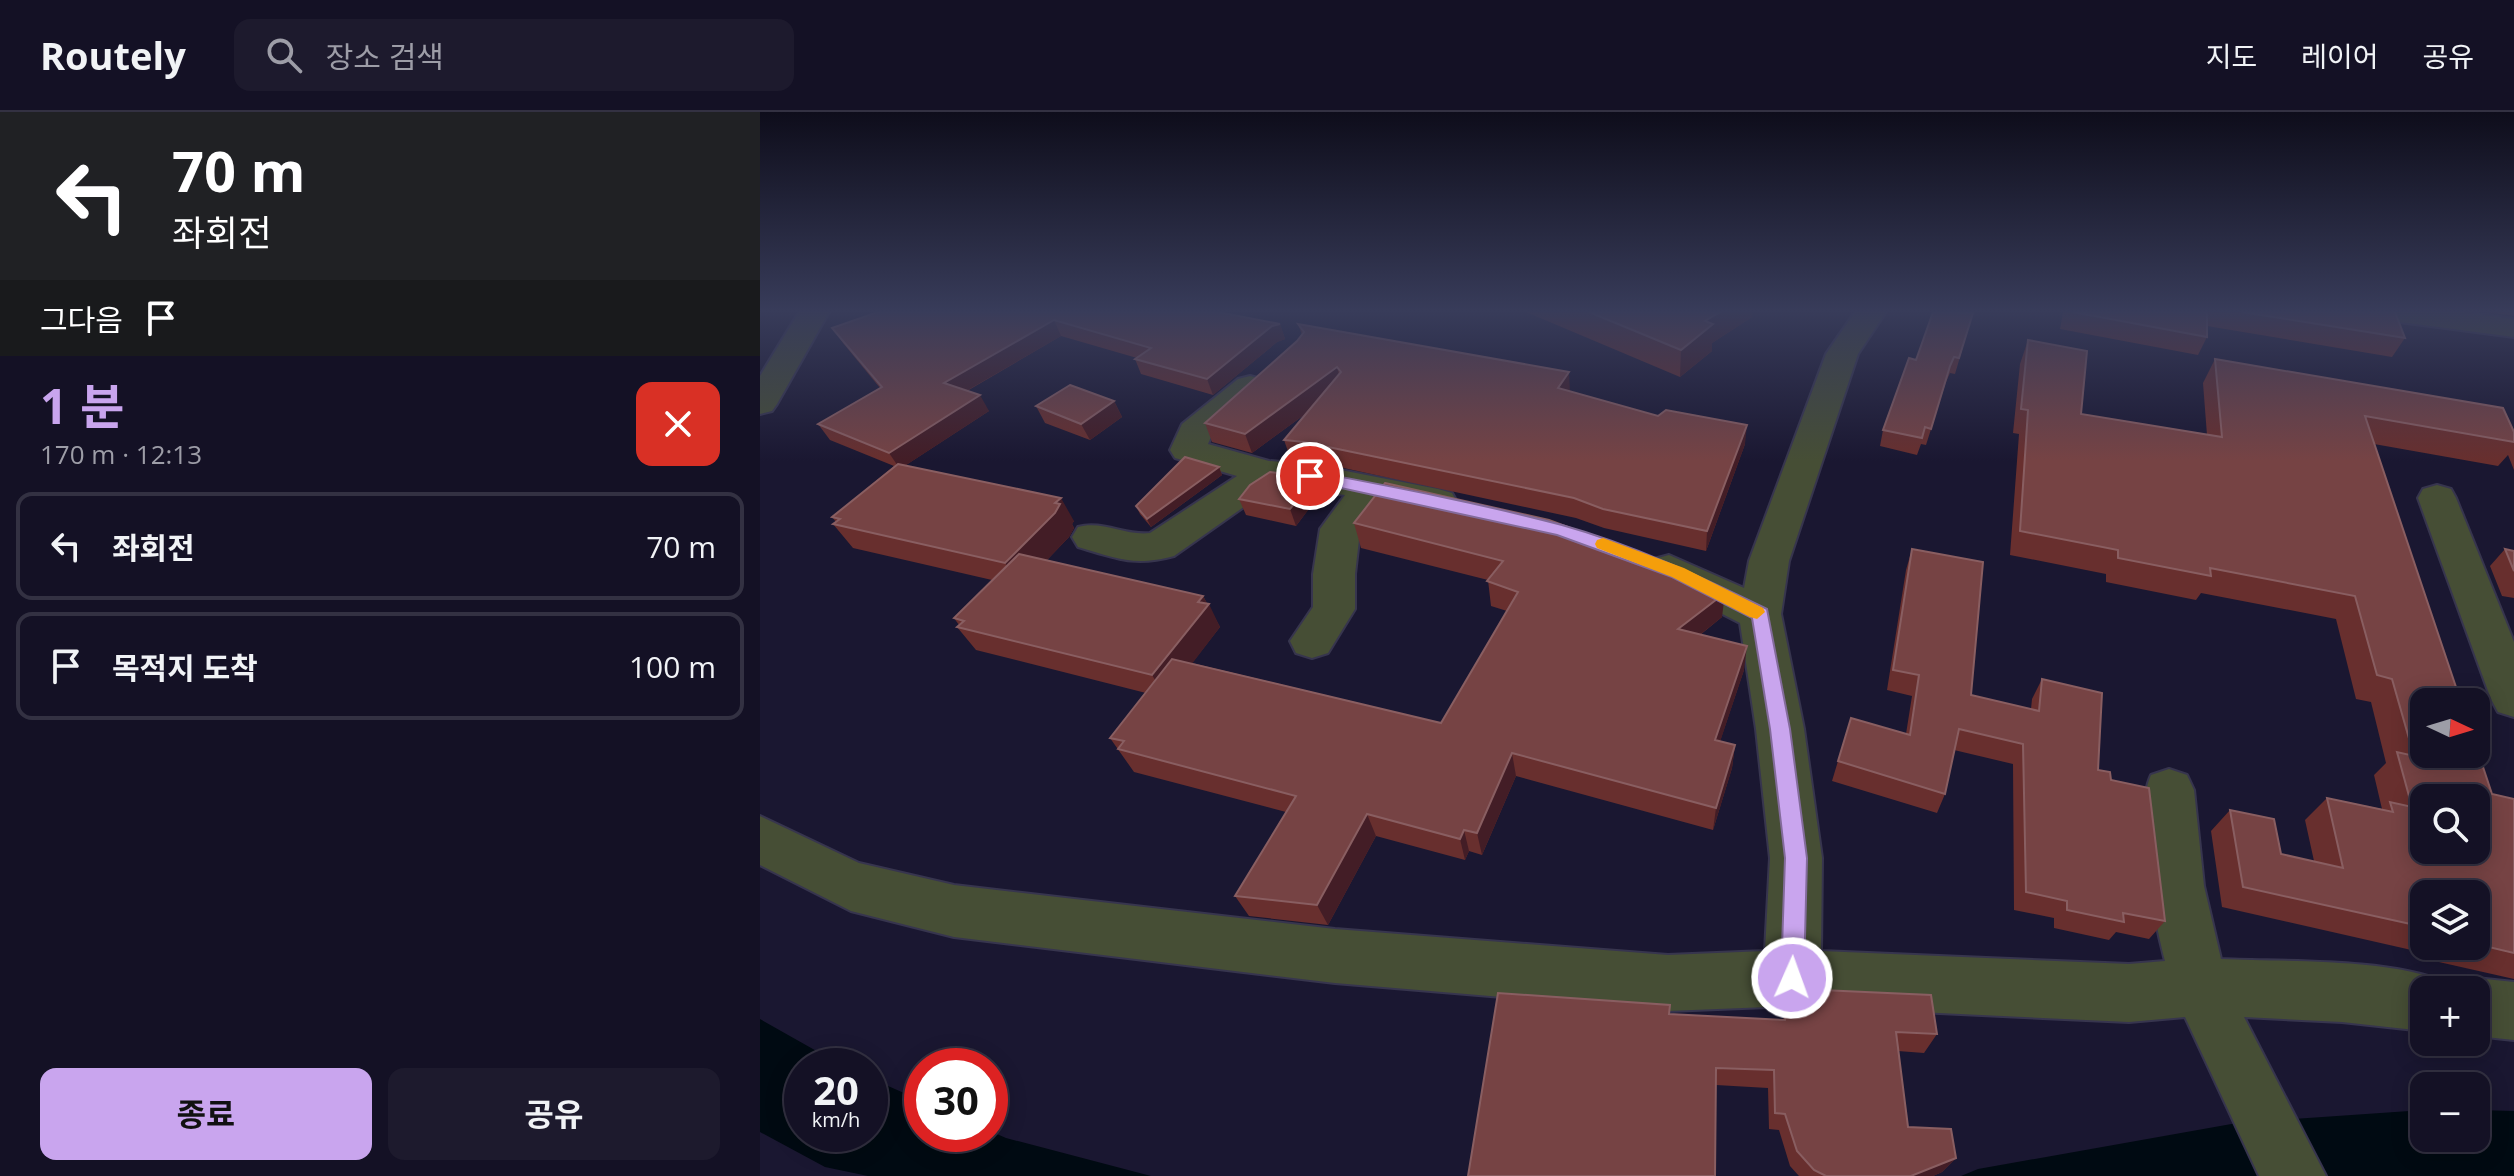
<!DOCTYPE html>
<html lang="ko">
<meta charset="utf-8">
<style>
body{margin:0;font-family:"Open Sans","Noto Sans KR",sans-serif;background:#1d1a2d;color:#f1f3f6;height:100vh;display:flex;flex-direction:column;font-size:30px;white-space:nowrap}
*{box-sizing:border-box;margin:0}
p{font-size:26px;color:#9d9da7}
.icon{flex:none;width:44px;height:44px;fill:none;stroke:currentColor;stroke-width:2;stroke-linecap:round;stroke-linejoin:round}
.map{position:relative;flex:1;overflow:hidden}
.panel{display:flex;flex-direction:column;background:#141125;width:760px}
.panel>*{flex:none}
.banner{background:#202124;color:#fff;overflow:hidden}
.needle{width:52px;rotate:94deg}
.fabs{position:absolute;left:1650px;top:576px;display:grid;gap:16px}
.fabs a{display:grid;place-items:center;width:80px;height:80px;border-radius:16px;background:#141125;box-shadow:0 4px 20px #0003,0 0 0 2px #333142;font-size:40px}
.speed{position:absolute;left:24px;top:936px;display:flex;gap:16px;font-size:40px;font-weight:700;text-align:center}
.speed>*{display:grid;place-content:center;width:104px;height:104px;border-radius:50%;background:#141125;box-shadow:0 4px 20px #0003,0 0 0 2px #333142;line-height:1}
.speed small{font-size:20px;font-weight:400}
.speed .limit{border:12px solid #d22;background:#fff;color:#111}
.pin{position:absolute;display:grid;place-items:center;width:68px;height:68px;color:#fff;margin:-34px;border:4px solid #fff;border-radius:50%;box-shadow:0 2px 8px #0007}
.me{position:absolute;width:88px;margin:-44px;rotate:2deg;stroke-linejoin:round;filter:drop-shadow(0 0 6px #0008)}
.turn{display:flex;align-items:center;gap:28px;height:168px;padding:0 40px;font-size:36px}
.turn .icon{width:104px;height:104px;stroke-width:2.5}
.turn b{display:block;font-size:56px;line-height:68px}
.then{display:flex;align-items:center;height:76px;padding:0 40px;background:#0003;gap:16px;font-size:30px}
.round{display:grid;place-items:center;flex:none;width:84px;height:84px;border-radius:16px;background:#1d1a2d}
.summary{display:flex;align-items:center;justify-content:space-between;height:136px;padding:0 40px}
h1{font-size:48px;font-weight:700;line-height:60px;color:#c9a5ee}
.button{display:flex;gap:16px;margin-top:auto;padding:16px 40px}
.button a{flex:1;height:92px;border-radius:16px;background:#c9a5ee;color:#111;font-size:32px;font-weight:700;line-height:92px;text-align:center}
.button a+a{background:#1d1a2d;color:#f1f3f6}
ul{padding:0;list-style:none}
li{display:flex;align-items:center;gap:24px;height:108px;margin:0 16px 12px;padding:0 24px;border:4px solid #333142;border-radius:16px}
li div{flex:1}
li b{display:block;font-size:30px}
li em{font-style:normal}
header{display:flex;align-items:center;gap:48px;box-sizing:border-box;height:112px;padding:0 40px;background:#141125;border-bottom:2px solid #333142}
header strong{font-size:38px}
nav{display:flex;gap:44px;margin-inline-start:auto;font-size:28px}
.search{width:560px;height:72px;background:#1d1a2d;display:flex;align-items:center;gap:20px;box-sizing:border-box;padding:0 28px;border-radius:16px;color:#9d9da7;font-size:30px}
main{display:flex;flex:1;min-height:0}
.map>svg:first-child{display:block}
</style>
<header>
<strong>Routely</strong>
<div class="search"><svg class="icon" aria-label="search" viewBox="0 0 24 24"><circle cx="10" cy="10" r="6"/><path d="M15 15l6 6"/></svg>장소 검색</div>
<nav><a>지도</a><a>레이어</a><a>공유</a></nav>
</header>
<main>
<section class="panel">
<div class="banner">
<div class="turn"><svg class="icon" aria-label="left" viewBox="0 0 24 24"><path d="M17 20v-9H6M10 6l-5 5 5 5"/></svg><div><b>70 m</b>좌회전</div></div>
<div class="then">그다음<svg class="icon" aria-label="arrive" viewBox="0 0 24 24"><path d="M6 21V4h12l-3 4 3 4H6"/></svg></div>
</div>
<div class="summary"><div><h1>1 분</h1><p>170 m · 12:13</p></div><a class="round" style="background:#d93025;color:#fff"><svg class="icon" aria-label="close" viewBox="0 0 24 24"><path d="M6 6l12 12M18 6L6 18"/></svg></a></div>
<ul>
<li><svg class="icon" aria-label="left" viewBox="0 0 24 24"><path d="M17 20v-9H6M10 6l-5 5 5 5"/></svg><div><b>좌회전</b></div><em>70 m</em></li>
<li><svg class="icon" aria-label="arrive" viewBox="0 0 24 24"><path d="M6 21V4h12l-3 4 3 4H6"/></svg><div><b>목적지 도착</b></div><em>100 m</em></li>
</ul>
<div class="button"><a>종료</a><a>공유</a></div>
</section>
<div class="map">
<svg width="1754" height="1064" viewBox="0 0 1754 1064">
<rect width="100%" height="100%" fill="#1a1731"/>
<g fill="#000a12">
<path d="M0 907 83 954H42V1022H110V966L162 989V1022H230V1019L246 1026 391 1064H108L65 1055 0 1020Z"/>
<path d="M1664 998V1026H1716V998L1754 999V1064H1201L1218 1057 1477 1011Z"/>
</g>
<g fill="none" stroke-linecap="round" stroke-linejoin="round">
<g stroke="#37354e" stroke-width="4">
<g id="minor">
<path d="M39 200H69L17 292 12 299 0 302V264Z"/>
<path d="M1095 200H1126L1098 242 1029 449 1021 502 1044 617 1062 746 1061 839 1369 852 1405 849C1394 807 1373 701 1391 663L1409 657 1427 663 1434 678 1444 774 1461 847C1525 850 1628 846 1685 870L1688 878H1664V919L1582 910 1484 905 1566 1064H1499L1425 905 1369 910 1032 894 908 899 575 871 194 825 91 799 0 753V704L99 751 194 773 575 817 908 843 1005 839 1010 746 996 617 980 511 894 467 888 457 894 447 909 443 984 476 989 449 1066 242Z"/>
<path d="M1617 200H1704L1754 207V225L1632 209 1621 207Z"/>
<path d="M490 264 502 267 507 274 451 325 448 332 509 349 550 352 678 377 692 381 697 390 692 399 678 403 620 391 600 419 595 462V497L568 541 552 546 536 541 530 529 553 495V462L560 417 585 383 515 373 414 444C374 455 356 446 318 435L312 425 318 415C342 408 365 424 390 421L477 364 415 346 410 338 422 312 478 267Z"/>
<path d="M1677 373 1691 377 1696 386 1754 530V605L1738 600 1731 587 1658 386 1663 377Z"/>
<path d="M1716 866 1754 870V928L1716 924V878H1694L1695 874Z"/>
</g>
</g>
<use href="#minor" fill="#464e35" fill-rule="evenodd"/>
</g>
<g fill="#682f2e" fill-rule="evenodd">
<path d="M118 200 520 212 525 227 517 230 453 283 381 262 375 247 377 246 301 224 207 279 229 299 146 353 314 409 312 412 314 416 309 425 287 448 443 484 460 515 432 551 681 611 747 499 731 494 728 468 601 436 594 411 962 505 940 523 984 558 960 629 975 633 972 656 953 718 756 664 722 743 709 739 705 748 616 724 568 813 489 804 475 784 526 700 374 660 350 626 386 581 216 538 197 515 199 513 194 506 232 468 93 436 73 412 76 410 72 405 134 354 70 328 58 312 120 276 83 231 72 216Z"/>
<path d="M766 200H992V205L952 231V239L920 265Z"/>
<path d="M1303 200H1635L1645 226 1632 245 1447 214V225L1438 243 1300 217Z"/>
<path d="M1726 200H1754V204Z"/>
<path d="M1213 201 1195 262 1190 261 1186 270 1166 333 1161 332 1157 343 1120 334 1123 318 1156 248Z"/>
<path d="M538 212 810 279 985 332 946 439 844 416 816 406 551 349 531 348 524 328 548 300 492 341 452 330 445 311 537 229 542 223Z"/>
<path d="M1268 228 1321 302 1447 323 1443 271 1455 247 1754 319V358L1748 343 1738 354 1614 332 1732 682 1754 687V867L1670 848 1669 842 1462 795 1451 719 1470 698 1521 742 1554 749 1545 708 1567 686 1622 697 1614 663 1626 651 1611 590 1596 587 1576 507 1441 481 1436 488 1346 470V462L1250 443 1259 322 1253 321 1260 252ZM1664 782H1716V834H1664Z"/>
<path d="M354 289 362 305 330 328 285 311 276 294Z"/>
<path d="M459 355 462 363 391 415 380 402 376 394Z"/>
<path d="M560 382 536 414 486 403 479 387Z"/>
<path d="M1152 437 1211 583 1271 597 1272 587 1282 567 1338 658 1351 668 1405 809 1389 827 1356 820 1349 828 1294 816V806L1254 798 1253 652 1194 638 1185 682 1177 701 1072 669 1078 649 1146 622 1152 584 1127 578 1146 458Z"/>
<path d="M1745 437 1754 439V486L1742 484 1730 454Z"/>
<path d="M1029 889 1177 922 1164 941 1138 939 1148 1015 1196 1046 1182 1060 1173 1064H1039L1030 1054 1019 1018 1009 1017 1008 976 956 973 909 902 1023 908Z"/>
</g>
<g fill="#431d26">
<path d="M960 200H992V205L952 231V239L920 265 921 238 945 209Z"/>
<path d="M294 208 301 224 194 286 184 271Z"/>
<path d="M520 212 525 227 517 230 453 283 447 267 512 214Z"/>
<path d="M577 255 582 275 492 341 485 322Z"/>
<path d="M809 260 810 280 798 276Z"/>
<path d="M220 283 229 299 140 357 129 341Z"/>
<path d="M354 289 362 305 330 328 321 312Z"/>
<path d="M987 313 985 332 946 439 947 419Z"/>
<path d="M459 355 462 363 391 415 387 407Z"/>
<path d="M555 366 560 382 536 414 530 397Z"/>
<path d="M301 386 314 409 312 412 314 416 309 425 261 475 245 451Z"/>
<path d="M965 481 962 505 917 541 918 517Z"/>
<path d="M443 484 448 493 449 492 460 515 406 586 392 563Z"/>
<path d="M987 534 984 558 953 651 955 628Z"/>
<path d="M975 633 972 656 953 718 956 696Z"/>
<path d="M752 641 756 664 722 743 717 721Z"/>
<path d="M607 702 616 724 568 813 557 793Z"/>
<path d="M704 718 709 739 705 748 700 727Z"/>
<path d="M1196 1046 1182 1060 1173 1064H1151Z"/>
</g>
<g fill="#764344" stroke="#895e61" stroke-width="2" fill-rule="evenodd">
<path d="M118 200H458L520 212 512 214 447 267 375 247 391 236 294 208 184 271 220 283 129 341 58 312 122 275 72 216Z"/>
<path d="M829 200H960L945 209 953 212 921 238Z"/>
<path d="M1173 200 1213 201 1199 246 1194 245 1190 254 1171 317 1165 315 1162 326 1123 318 1149 246 1156 248Z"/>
<path d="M1313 200H1447V225Z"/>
<path d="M1482 200H1635L1645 226Z"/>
<path d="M538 212 809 260 798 276 898 304 906 298 987 313 947 419 843 397 814 386 544 330 524 328 581 260 577 255 485 322 445 311 537 229 544 220Z"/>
<path d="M1268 228 1327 239 1321 302 1462 325 1455 247 1743 296 1754 320V330L1605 304 1701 590H1664V642H1716V634L1732 682 1754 687V841L1716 832V782H1664V815L1483 775 1470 698 1514 707 1521 742 1583 756 1567 686 1633 700 1630 690 1652 695 1637 640 1654 644 1632 567 1617 563 1595 484 1450 456 1451 464 1358 446V438L1260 419 1268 298 1261 297ZM1664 686H1716V738H1664Z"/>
<path d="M310 273 354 289 321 312 276 294Z"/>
<path d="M425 345 459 355 387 407 376 394Z"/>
<path d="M138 352 301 386 295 391 300 392 295 401 245 451 73 412 80 407 72 405Z"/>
<path d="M510 360 555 366 530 397 479 387 490 373Z"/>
<path d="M625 371 789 408 902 450 965 481 918 517 987 534 955 628 975 633 956 696 752 641 717 721 704 718 700 727 607 702 557 793 475 784 536 684 358 637 364 629 350 626 412 547 681 611 758 480 727 469 743 449 594 411Z"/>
<path d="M1152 437 1223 450 1211 583 1279 599 1282 567 1342 581 1338 658 1350 660 1351 668 1389 676 1405 809 1363 801 1364 810 1307 798V789L1266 780 1263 632 1199 617 1185 682 1078 649 1091 606 1150 623 1159 563 1133 558Z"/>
<path d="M1745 437 1754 439V459Z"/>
<path d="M259 442 443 484 438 490 449 492 392 563 197 515 204 509 194 506Z"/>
<path d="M1039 877 1171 883 1177 922 1136 920 1148 1015 1191 1017 1196 1046 1151 1064H1066L1054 1058 1037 1039 1025 1002 1015 1001 1014 958 956 956 955 1064H708L738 881 910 893 909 902 1025 908 1029 889Z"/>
</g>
<linearGradient id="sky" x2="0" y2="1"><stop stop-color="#0e0d1b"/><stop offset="0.57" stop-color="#383c5a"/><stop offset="1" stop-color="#383c5a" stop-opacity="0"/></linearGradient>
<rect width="1754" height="349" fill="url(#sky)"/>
<path fill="#c9a5ee" stroke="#836b9b" stroke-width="2" d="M550 359C634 375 719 391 802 413 874 433 941 465 1007 497L1030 617 1047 746 1044 866 1041 874 1032 878 1024 874 1021 866 1025 746 1010 617 992 506 912 465 797 423 544 368V361Z"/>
<path fill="#f59e0b" d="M843 426 924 456 1003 496 1005 500 997 507 990 505 912 465 837 436 835 432 837 428Z"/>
</svg>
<div class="fabs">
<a><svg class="needle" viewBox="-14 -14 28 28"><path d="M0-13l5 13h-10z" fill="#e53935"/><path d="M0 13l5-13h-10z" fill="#9d9da7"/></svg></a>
<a><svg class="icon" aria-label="search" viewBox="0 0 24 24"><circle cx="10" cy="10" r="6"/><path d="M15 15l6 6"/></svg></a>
<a><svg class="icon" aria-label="layers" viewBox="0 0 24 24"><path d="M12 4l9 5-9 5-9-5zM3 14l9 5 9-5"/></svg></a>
<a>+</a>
<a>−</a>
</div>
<div class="speed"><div>20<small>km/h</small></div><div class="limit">30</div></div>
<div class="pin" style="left:550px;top:364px;background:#d93025"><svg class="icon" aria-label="arrive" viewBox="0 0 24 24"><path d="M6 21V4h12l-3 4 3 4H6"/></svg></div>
<svg class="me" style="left:1032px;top:866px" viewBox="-20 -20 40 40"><circle r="17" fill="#c9a5ee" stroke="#fff" stroke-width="3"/><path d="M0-11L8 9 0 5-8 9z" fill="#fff"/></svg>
</div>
</main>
